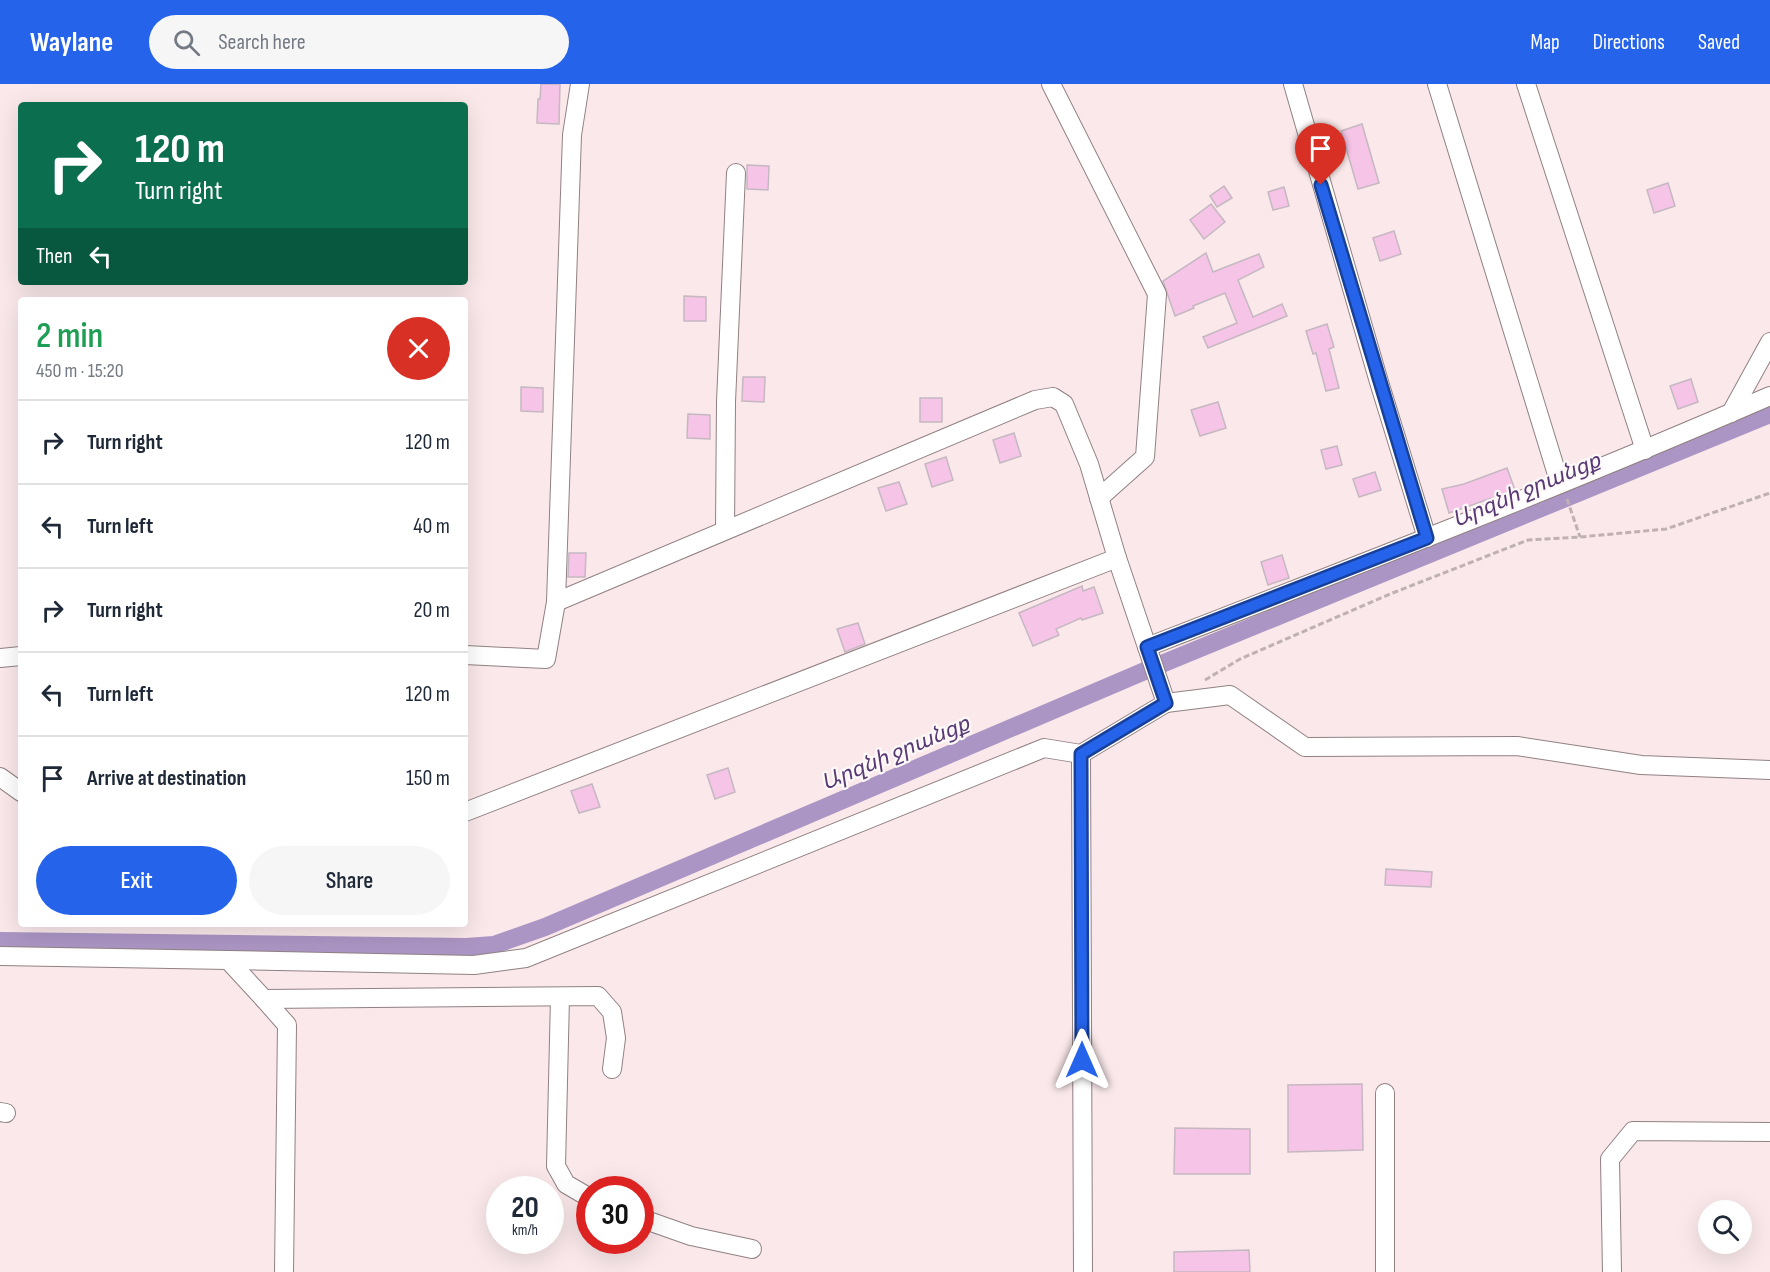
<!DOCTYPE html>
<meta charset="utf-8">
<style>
body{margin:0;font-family:"Sofia Sans Condensed","Noto Sans Armenian",sans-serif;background:#f6f6f7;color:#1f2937;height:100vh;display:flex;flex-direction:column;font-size:22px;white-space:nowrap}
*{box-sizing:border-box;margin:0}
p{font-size:20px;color:#747a83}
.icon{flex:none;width:33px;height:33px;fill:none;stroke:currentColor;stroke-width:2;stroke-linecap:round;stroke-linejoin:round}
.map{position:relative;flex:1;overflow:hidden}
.sheet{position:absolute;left:18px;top:213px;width:450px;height:630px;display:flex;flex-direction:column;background:#fff;border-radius:6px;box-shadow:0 6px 24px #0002}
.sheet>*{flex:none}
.hud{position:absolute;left:18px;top:18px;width:450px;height:183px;border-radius:6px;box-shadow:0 6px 24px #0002;background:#0b6e4f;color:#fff;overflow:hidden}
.buttons{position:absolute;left:1698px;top:1116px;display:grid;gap:12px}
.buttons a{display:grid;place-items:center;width:54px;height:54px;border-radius:50%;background:#fff;box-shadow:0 6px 24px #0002;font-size:30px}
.speed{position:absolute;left:486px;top:1092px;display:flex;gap:12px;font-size:30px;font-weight:700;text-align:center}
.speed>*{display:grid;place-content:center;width:78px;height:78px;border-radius:50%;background:#fff;box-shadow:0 6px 24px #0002;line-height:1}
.speed small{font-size:15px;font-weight:400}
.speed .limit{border:9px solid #d22;background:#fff;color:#111}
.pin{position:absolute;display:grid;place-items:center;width:51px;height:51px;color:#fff;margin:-62px -26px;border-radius:50% 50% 50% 0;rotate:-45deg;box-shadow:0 0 6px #0007}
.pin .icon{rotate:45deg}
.me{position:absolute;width:66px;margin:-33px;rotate:0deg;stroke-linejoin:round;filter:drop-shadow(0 0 4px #0008)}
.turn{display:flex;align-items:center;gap:21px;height:126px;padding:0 18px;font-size:27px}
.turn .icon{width:78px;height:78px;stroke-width:2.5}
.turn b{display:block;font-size:42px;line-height:51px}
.then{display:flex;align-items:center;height:57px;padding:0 18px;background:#0003;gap:12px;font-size:22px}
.round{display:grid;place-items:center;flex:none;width:63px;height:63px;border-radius:32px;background:#f6f6f7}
.overview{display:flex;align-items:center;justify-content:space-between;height:102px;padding:0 18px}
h1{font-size:36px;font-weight:600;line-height:45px;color:#1e9e55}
.cta{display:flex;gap:12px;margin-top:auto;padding:12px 18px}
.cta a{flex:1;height:69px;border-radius:36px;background:#2563eb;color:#fff;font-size:24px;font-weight:600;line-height:69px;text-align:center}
.cta a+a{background:#f6f6f7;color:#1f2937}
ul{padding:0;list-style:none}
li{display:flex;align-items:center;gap:18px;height:84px;padding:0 18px;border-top:2px solid #e0e1e3}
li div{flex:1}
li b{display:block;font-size:22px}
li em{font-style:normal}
header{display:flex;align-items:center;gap:36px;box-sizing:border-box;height:84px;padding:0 30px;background:#2563eb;color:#fff}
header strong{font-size:28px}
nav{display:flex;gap:33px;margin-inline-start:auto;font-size:21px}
.search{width:420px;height:54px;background:#f6f6f7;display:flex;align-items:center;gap:15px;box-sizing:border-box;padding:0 21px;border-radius:33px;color:#747a83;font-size:22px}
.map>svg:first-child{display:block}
</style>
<header>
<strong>Waylane</strong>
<div class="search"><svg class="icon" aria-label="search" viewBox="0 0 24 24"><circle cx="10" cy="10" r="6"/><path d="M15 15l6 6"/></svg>Search here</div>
<nav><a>Map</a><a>Directions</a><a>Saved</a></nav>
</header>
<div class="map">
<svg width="1770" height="1188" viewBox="0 0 1770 1188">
<rect width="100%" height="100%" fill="#fae8ea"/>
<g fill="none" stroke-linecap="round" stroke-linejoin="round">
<path stroke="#ab95c4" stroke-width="18" d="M0 857 466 863 494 861 545 843 1147 586 1770 330"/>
</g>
<g fill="#f5c4e6" stroke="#c5b8c1" stroke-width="1.5">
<path d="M541 0H560L559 40 537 39 538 15H540Z"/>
<path d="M1362 40 1379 99 1358 105 1341 47Z"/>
<path d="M747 81 769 82 768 106 747 105Z"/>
<path d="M1668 99 1675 122 1654 129 1647 106Z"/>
<path d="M1224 102 1232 114 1217 123 1210 112Z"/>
<path d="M1284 103 1289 122 1273 126 1268 108Z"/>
<path d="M1211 120 1225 138 1204 155 1190 136Z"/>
<path d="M1394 147 1401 170 1380 177 1373 154Z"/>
<path d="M1206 169 1213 188 1259 170 1264 183 1238 196 1253 233 1282 220 1287 232 1208 264 1203 253 1237 239 1225 209 1193 222 1194 224 1175 232 1163 197Z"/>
<path d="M684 212 706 213V237H684Z"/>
<path d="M1327 240 1334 263 1329 265 1339 304 1326 307 1316 269 1313 270 1306 247Z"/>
<path d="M743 293H765L764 318 742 317Z"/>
<path d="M1691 295 1698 318 1678 325 1670 302Z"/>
<path d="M521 303 543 304V328L521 327Z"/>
<rect x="920" y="314" width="22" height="24"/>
<path d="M1218 318 1226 344 1200 352 1191 326Z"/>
<path d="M688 330 710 331V355L687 354Z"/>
<path d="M1014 349 1021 372 1000 379 993 356Z"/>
<path d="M1337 362 1342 381 1326 385 1321 366Z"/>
<path d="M946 373 953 396 932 403 925 380Z"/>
<path d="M1507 384 1515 406 1449 429 1442 405 1464 400Z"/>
<path d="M1375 388 1381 406 1359 413 1353 395Z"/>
<path d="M899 398 907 420 886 427 878 404Z"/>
<path d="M569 469H586L585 493H568Z"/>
<path d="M1282 471 1289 494 1268 501 1261 478Z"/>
<path d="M1082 502 1083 507 1094 503 1103 529 1082 536 1081 534 1056 545 1059 551 1033 562 1019 529Z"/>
<path d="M858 539 865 560 845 568 837 545Z"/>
<path d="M728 684 735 708 715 715 707 691Z"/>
<path d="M592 700 600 723 579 729 571 707Z"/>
<path d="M1386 785 1432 788 1431 803 1385 801Z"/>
<path d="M1362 1000 1363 1066 1288 1068V1001Z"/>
<path d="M1175 1044 1250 1045V1090H1174Z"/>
<path d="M1249 1166 1250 1188H1174V1168Z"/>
</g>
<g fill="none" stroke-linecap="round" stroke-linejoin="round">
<g stroke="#918183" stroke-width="20">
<g id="minor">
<path d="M1051 0 1157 210 1145 373 1099 414"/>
<path d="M1293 0 1379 298 1427 454"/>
<path d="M1437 0 1560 400"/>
<path d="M1526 0 1645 366"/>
<path d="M1731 329 1770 258"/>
<path d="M725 446 726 318 736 89"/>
<path d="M1147 563C1356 482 1565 401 1770 312"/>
<path d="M465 571 546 575 556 518 572 51 580 0"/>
<path d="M0 574 21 572"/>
<path d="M1166 619 1230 611 1305 663 1517 662 1641 681 1770 686"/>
<path d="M1081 670 1083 1188"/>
<path d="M0 693 21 708"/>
<path d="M465 728 1117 474"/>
<path d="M0 872 228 876 264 915 287 941 284 1188"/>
<path d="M228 876 474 881 526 874 1044 664 1081 670 1166 619 1117 474 1089 380 1064 320 1053 313 1035 316 556 518"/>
<path d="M560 913 556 1082 566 1100 590 1114"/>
<path d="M264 915 598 912 612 928 616 954 612 985"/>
<path d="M1385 1009V1188"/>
<path d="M0 1028 6 1029"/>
<path d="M640 1134 691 1152 752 1165"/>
<path d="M1612 1188 1610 1075 1633 1047 1770 1048"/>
</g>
</g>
<g stroke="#bfb1b3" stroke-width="3" stroke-dasharray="6 3" stroke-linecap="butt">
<path d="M1567 415 1580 453"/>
<path d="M1205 596 1240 575 1390 510 1528 456 1580 453 1666 445 1770 409"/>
</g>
<use href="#minor" stroke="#fff" stroke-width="18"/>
</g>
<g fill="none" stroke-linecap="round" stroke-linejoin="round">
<g stroke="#184099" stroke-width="15">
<path id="route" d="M1082 976 1081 670 1166 619 1147 563 1427 454 1321 101"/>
</g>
<use href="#route" stroke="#2563eb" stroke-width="10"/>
</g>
<g text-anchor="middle" stroke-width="4.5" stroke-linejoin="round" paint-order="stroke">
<g font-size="22" font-style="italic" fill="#583975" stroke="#fdf9f9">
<text transform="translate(1526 405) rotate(-23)" y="8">Արզնի ջրանցք</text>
<text transform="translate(895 668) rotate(-23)" y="8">Արզնի ջրանցք</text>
</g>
</g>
</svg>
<div class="buttons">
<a><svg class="icon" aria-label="search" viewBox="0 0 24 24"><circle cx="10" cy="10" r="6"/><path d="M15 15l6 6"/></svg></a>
</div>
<div class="speed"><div>20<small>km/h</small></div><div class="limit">30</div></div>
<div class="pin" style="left:1321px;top:101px;background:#d93025"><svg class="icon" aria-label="arrive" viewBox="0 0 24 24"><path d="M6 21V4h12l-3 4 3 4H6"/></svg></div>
<svg class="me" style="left:1082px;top:976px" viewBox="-20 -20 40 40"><path d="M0-17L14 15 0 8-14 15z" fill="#2563eb" stroke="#fff" stroke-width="4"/></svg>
<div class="hud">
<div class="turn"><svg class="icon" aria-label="right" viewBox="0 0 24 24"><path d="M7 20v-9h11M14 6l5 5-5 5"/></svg><div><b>120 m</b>Turn right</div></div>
<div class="then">Then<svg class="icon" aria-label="left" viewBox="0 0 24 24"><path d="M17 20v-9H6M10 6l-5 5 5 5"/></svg></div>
</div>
<section class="sheet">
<div class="overview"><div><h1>2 min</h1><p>450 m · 15:20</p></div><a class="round" style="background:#d93025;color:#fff"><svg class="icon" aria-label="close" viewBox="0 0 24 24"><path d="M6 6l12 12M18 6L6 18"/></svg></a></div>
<ul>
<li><svg class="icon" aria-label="right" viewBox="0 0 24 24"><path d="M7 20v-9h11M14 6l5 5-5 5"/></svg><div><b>Turn right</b></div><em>120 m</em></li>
<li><svg class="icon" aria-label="left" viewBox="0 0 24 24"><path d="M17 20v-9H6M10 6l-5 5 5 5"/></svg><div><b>Turn left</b></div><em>40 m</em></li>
<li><svg class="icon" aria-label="right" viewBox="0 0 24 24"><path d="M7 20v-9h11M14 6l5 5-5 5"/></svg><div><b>Turn right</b></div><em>20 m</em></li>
<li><svg class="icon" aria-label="left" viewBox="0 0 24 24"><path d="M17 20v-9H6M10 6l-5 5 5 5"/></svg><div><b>Turn left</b></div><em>120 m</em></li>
<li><svg class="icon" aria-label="arrive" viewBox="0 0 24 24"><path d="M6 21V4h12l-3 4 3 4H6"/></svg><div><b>Arrive at destination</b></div><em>150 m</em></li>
</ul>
<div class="cta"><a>Exit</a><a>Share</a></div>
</section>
</div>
